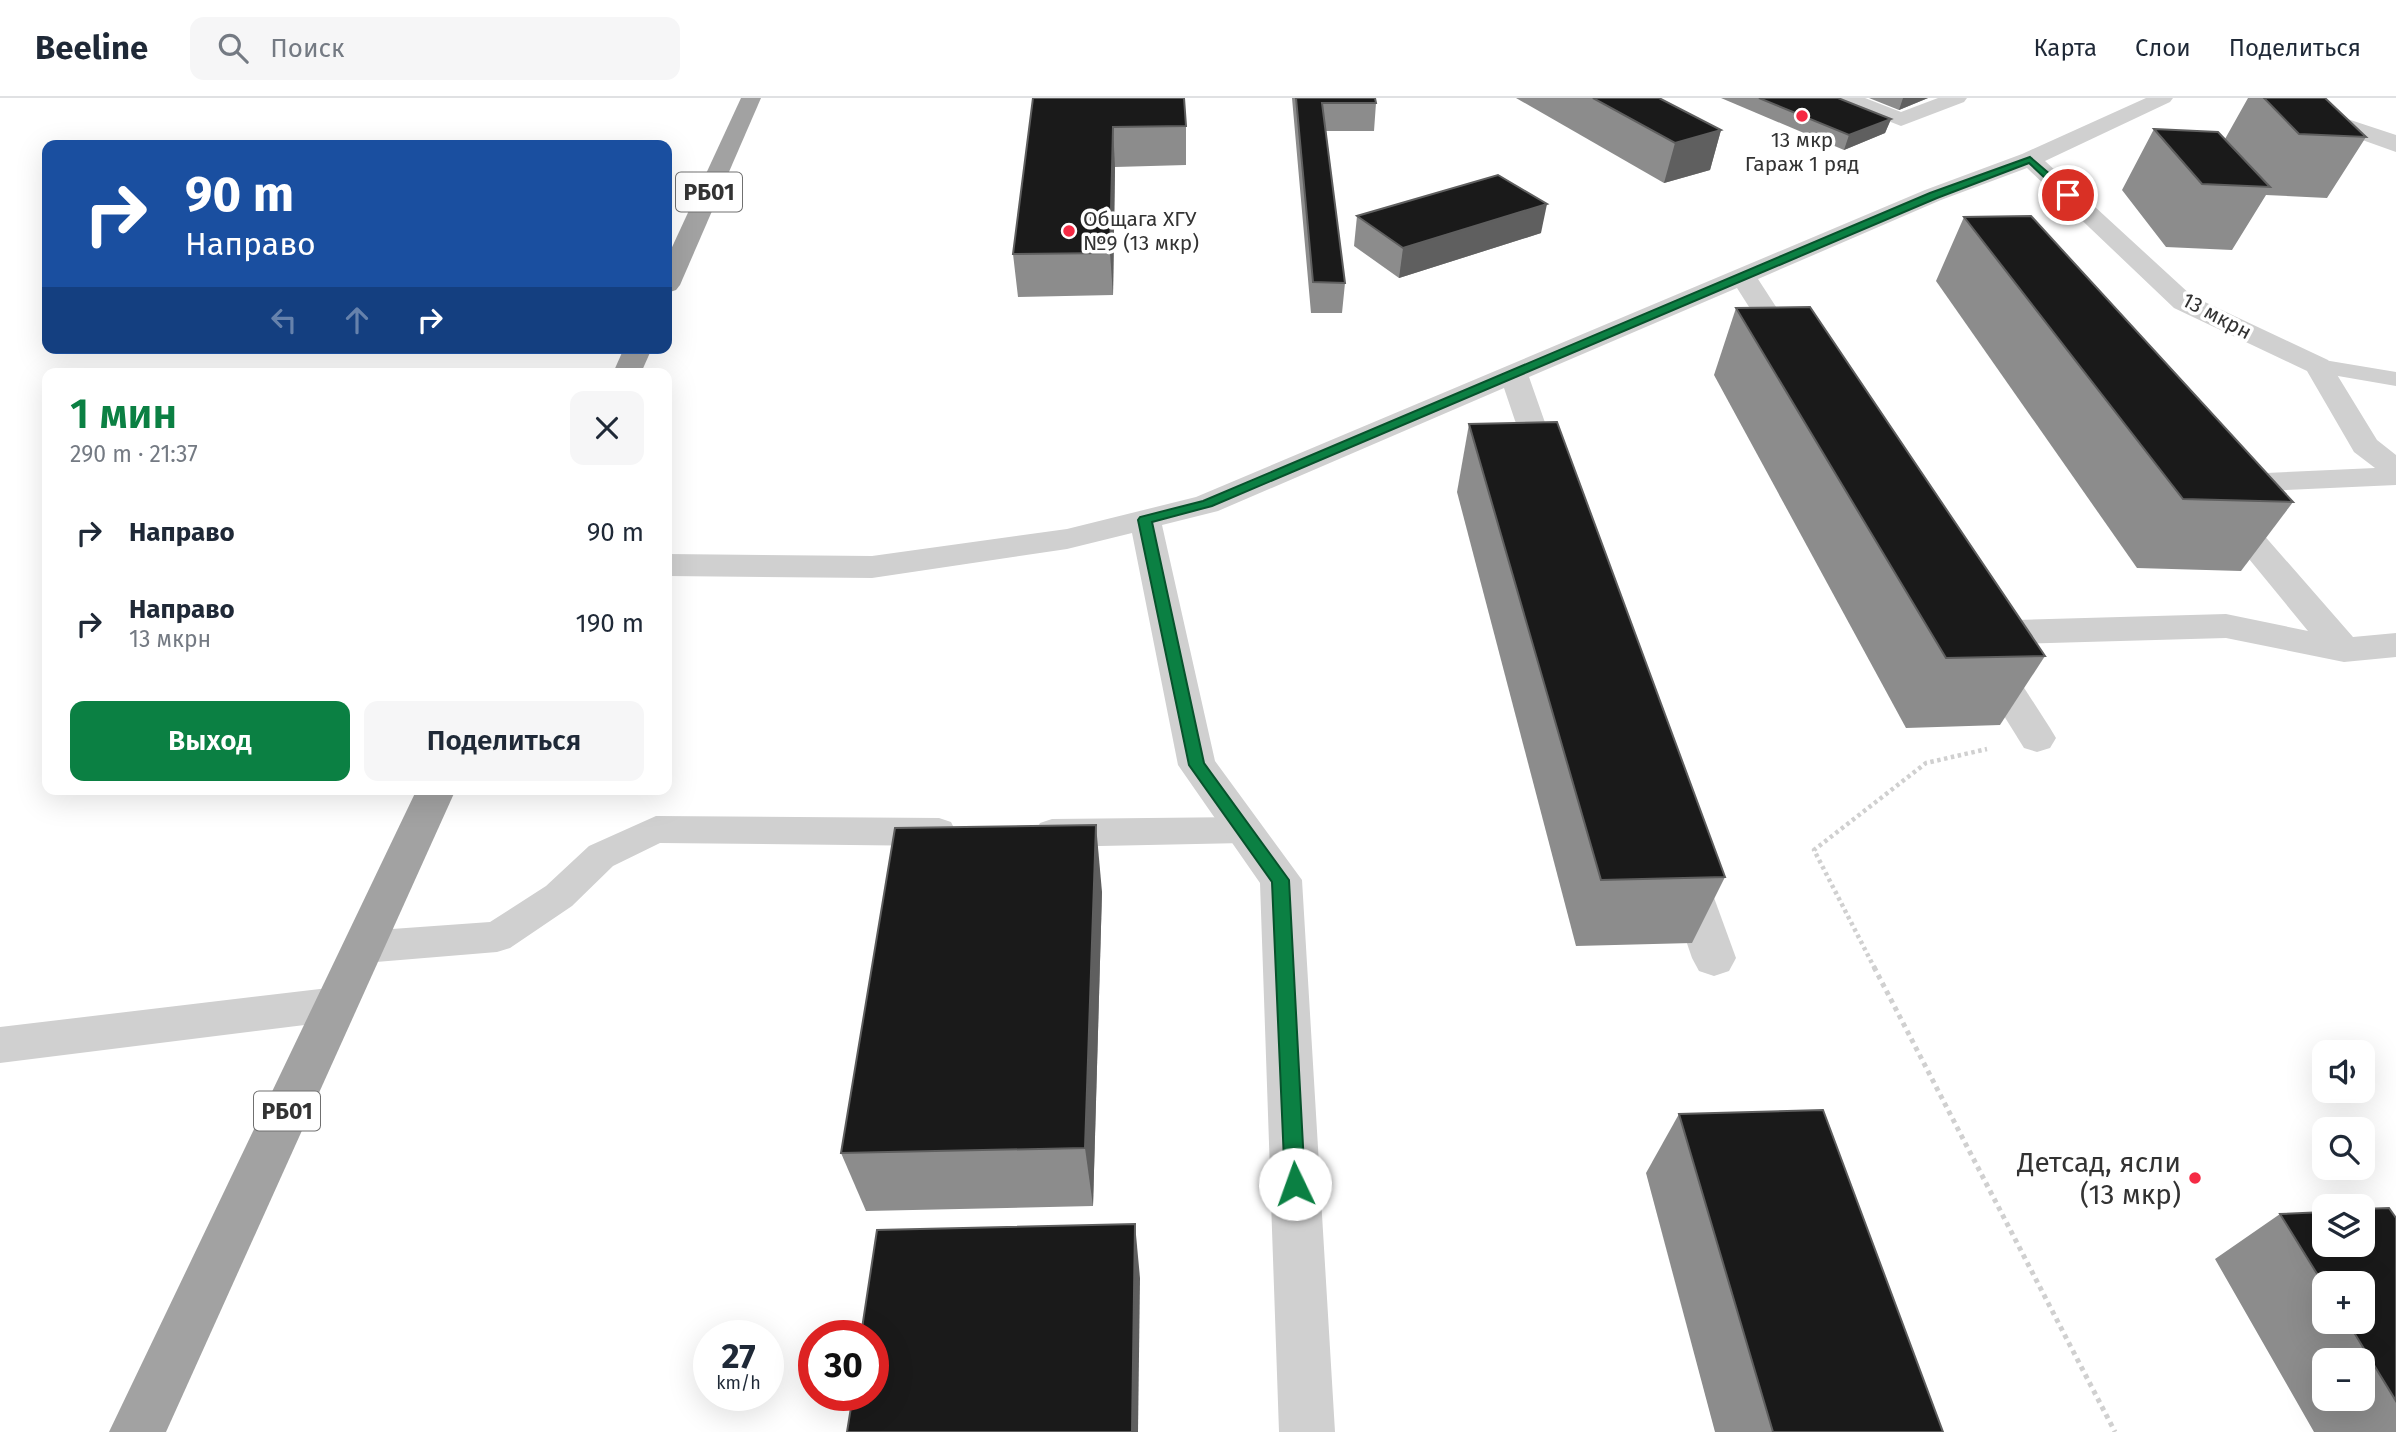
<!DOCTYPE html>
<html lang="ru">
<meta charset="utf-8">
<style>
body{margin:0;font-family:"Fira Sans",sans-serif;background:#f6f6f7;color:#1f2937;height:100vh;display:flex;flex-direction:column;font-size:26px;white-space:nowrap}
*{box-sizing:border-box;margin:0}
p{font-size:23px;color:#747a83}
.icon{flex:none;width:38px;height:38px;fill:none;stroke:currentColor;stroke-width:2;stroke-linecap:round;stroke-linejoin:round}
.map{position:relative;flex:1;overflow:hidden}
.drawer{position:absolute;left:42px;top:270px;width:630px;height:427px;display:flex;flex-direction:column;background:#fff;border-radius:14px;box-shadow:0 7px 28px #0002}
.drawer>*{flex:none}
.top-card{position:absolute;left:42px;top:42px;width:630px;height:214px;border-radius:14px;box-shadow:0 7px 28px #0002;background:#1a4fa0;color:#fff;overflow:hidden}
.fabs{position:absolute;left:2312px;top:942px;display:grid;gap:14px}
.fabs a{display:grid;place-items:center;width:63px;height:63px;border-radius:14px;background:#fff;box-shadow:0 7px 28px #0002;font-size:35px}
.speed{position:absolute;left:693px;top:1222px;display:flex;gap:14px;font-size:35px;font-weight:700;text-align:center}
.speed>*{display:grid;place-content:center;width:91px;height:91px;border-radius:50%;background:#fff;box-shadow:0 7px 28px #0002;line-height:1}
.speed small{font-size:18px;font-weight:400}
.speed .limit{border:10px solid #d22;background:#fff;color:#111}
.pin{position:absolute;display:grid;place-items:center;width:60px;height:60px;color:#fff;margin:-30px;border:4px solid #fff;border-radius:50%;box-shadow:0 2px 7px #0007}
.me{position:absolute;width:77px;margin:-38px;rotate:357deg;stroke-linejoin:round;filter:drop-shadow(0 0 5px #0008)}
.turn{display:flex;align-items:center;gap:24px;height:147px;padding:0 28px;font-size:32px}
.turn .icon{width:91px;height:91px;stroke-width:2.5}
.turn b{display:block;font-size:49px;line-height:60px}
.lanes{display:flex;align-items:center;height:66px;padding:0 28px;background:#0003;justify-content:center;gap:35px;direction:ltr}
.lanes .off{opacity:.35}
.round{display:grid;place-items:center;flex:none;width:74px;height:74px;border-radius:14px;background:#f6f6f7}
.overview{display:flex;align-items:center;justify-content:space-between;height:119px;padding:0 28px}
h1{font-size:42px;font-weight:600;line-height:52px;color:#0b8043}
.primary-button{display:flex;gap:14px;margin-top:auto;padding:14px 28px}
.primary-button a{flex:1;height:80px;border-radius:14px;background:#0b8043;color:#fff;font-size:28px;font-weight:600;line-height:80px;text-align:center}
.primary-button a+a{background:#f6f6f7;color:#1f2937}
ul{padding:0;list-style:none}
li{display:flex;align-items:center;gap:21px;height:91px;padding:0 28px}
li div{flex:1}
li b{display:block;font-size:26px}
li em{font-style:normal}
header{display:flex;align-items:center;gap:42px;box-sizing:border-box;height:98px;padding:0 35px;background:#fff;border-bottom:2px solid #e0e1e3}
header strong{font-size:33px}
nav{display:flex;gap:38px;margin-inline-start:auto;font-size:24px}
.search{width:490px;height:63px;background:#f6f6f7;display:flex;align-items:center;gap:18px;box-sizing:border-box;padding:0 24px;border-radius:14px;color:#747a83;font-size:26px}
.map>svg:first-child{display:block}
</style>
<header>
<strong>Beeline</strong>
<div class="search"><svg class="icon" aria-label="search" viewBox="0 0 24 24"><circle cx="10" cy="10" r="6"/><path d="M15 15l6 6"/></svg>Поиск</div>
<nav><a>Карта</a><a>Слои</a><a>Поделиться</a></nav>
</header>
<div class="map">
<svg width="2396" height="1334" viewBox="0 0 2396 1334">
<rect width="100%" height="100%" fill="#fff"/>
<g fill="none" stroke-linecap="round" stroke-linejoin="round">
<path stroke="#d0d0d0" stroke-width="4.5" stroke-dasharray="3.5 3.5" stroke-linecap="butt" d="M1875 871 1814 752 1926 665 1987 651"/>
<path stroke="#d0d0d0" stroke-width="5" stroke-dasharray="4.5 4.5" stroke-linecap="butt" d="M1874 869 2115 1334"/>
<g fill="#d0d0d0" fill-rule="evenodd">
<path d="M2318 261 2396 274V288L2309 273 2306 268 2309 263Z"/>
<path d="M656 718 939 720 951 724 956 734 951 744 939 748 660 745 613 768 572 808 510 850 497 854 364 865 351 860 345 849 351 838 364 833 490 824 546 788 589 748Z"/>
<path d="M1244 719 1256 722 1261 732 1256 742 1244 745 1052 749 1040 745 1035 735 1040 725 1052 721Z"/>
<path d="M337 889 351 894 356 906 351 918 337 923 0 965V929Z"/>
</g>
<g fill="#d0d0d0" fill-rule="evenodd">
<path d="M1837 0H1865L1901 14 1938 0H1967L1964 4 1901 28 1840 4Z"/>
<path d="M2146 0H2173L2170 4 2045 63 2192 198 2328 262 2377 342 2396 357V387L2222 395 2211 393 2206 386 2211 379 2222 377 2375 370 2354 354 2307 273 2174 210 2027 70 1941 102 1758 181 1806 255 1802 261H1782L1737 190 1529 279 1562 373 1558 380 1547 382 1536 380 1532 373 1504 290 1218 413 1162 427 1215 663 1302 782 1335 1334H1279L1260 785 1178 667 1132 435 1067 451 872 480 667 478V456L872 458 1067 431 1196 399 1925 92 2022 56Z"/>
<path d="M2253 0H2284L2396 37V54L2256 4Z"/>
<path d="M2224 401 2235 404 2353 539 2396 535V559L2344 564 2226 540 1978 547 1966 543 1960 535 1966 527 1978 523 2226 516 2308 533 2208 411 2213 404Z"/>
<path d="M1986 548 1999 551 2050 630 2056 640 2050 650 2037 654 2024 650 1968 560 1973 551Z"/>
<path d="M1684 759 1699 763 1705 775 1736 860 1729 873 1714 878 1699 873 1692 860 1663 775 1669 763Z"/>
</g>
<g fill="#a2a2a2" fill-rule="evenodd">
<path d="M741 0H761L680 187 676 192 667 195V160Z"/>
<path d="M624 250H652L641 275H613Z"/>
<path d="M417 691H456L166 1334H109Z"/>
</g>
</g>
<g fill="#8c8c8c" fill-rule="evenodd">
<path d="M1033 0 1186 28V67L1115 69 1113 197 1018 199 1013 156Z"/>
<path d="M1292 0H1375L1376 5 1374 33H1326L1345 185 1342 215H1311Z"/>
<path d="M1516 0H1659L1721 32 1710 72 1664 85Z"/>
<path d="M1721 0H1838L1891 21 1885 35 1844 52Z"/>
<path d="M1869 0H1928L1899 12Z"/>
<path d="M2248 0H2325L2366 39 2327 100 2266 97 2232 152 2166 149 2122 92 2154 31 2225 41Z"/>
<path d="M1357 118 1541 135 1399 180 1354 148Z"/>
<path d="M1964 119 2293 404 2241 473 2137 470 1936 183Z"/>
<path d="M1736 210 2045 558 2000 627 1906 630 1714 277Z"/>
<path d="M1469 326 1725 779 1692 845 1576 848 1457 394Z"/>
<path d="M1102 794 1093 1108 866 1113 841 1055Z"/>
<path d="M1679 1016 1943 1334H1715L1646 1075Z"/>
<path d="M2280 1116 2396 1120V1334H2314L2215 1161ZM2324 1185 2362 1223H2324ZM2324 1262H2362V1300H2324Z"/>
</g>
<g fill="#5f5f5f">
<path d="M1903 0H1928L1899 12Z"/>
<path d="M1891 21 1885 35 1844 52 1849 37Z"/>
<path d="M1113 29 1115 69 1113 197 1110 155Z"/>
<path d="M1721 32 1710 72 1664 85 1675 45Z"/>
<path d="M1547 106 1541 135 1399 180 1403 150Z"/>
<path d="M1096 727 1102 794 1093 1108 1085 1050Z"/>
<path d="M1135 1126 1140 1180 1138 1334H1132Z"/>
</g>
<g fill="#1a1a1a" stroke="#5f5f5f" stroke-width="2">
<path d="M1033 0H1184L1186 28 1113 29 1110 155 1013 156Z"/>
<path d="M1296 0H1375L1376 5H1322L1345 185 1313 184Z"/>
<path d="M1593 0H1659L1721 32 1675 45Z"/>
<path d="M1759 0H1838L1891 21 1849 37Z"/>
<path d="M2264 0H2325L2366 39 2299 36Z"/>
<path d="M2154 31 2218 34 2270 89 2202 86Z"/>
<path d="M1498 77 1547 106 1403 150 1357 118Z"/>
<path d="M2031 118 2293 404 2183 401 1964 119Z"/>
<path d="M1810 209 2045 558 1946 560 1736 210Z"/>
<path d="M1557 324 1725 779 1601 782 1469 326Z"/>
<path d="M1096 727 1085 1050 841 1055 895 730Z"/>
<path d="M1823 1012 1943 1334H1773L1679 1016Z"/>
<path d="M2389 1110 2396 1120V1303L2347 1223H2362V1185H2324V1187L2280 1116 2324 1114V1146H2362V1111Z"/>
<path d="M1135 1126 1132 1334H847L853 1297H873V1237H861L877 1132Z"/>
</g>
<path fill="#0b8043" stroke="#07532c" stroke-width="2" d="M2030 59 2072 95V99H2065L2029 65 1937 100 1212 408 1152 424 1204 665 1289 782 1305 1086 1302 1093 1295 1095 1288 1093 1285 1086 1272 784 1189 667 1138 422 1140 419 1203 403 1930 95Z"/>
<g fill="#f52a44" stroke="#fff" stroke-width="2.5">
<circle cx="1802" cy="18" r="7"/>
<circle cx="1069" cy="133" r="7"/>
<circle cx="2195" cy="1080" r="7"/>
</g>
<g text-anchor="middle" stroke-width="7" stroke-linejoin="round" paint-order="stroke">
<g font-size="21" fill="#333" stroke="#fff">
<text x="1802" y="49">13 мкр<tspan x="1802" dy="24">Гараж 1 ряд</tspan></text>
<text x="1083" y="128" text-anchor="start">Общага ХГУ<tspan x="1083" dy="24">№9 (13 мкр)</tspan></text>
</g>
<g font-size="21" fill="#333" stroke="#fff">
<text transform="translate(2217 218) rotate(28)" y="7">13 мкрн</text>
</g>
<g fill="#fff" stroke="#707070" stroke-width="2">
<rect x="676" y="74.5" width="66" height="39" rx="5"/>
<rect x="254" y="993.5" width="66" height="39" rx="5"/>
</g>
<g font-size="23" font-weight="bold" fill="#333">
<text x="709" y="102">РБ01</text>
<text x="287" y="1021">РБ01</text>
</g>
<g font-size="28" fill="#333" stroke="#fff" text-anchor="end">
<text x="2181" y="1074">Детсад, ясли<tspan x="2181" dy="32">(13 мкр)</tspan></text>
</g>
</g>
</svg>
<div class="fabs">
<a><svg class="icon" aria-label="sound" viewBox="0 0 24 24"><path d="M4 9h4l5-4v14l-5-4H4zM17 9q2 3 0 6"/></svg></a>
<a><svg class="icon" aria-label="search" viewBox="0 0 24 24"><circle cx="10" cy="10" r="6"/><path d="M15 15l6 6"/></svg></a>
<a><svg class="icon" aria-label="layers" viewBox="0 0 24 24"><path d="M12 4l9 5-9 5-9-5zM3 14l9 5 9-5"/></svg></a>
<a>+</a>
<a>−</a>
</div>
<div class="speed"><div>27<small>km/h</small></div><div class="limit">30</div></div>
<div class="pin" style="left:2068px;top:97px;background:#d93025"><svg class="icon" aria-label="arrive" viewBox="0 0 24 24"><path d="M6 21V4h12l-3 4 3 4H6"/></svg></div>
<svg class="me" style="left:1295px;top:1086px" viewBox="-20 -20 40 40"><circle r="19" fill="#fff"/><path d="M0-13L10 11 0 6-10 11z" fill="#0b8043"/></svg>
<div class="top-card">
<div class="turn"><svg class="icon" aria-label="right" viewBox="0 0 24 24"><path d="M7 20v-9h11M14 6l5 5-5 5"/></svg><div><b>90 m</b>Направо</div></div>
<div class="lanes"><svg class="icon off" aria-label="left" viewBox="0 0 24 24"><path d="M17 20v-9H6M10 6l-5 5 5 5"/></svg><svg class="icon off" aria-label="ahead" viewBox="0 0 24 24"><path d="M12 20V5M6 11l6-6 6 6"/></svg><svg class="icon" aria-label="right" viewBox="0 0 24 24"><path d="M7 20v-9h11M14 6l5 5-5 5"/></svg></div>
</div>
<section class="drawer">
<div class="overview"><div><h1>1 мин</h1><p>290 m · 21:37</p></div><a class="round"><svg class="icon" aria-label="close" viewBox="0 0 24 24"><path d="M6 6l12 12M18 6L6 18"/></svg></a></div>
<ul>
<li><svg class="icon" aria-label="right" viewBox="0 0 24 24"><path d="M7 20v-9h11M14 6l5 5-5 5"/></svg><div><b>Направо</b></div><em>90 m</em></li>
<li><svg class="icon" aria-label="right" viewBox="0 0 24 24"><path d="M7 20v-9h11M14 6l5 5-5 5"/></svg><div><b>Направо</b><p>13 мкрн</p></div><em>190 m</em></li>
</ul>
<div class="primary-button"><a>Выход</a><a>Поделиться</a></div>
</section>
</div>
